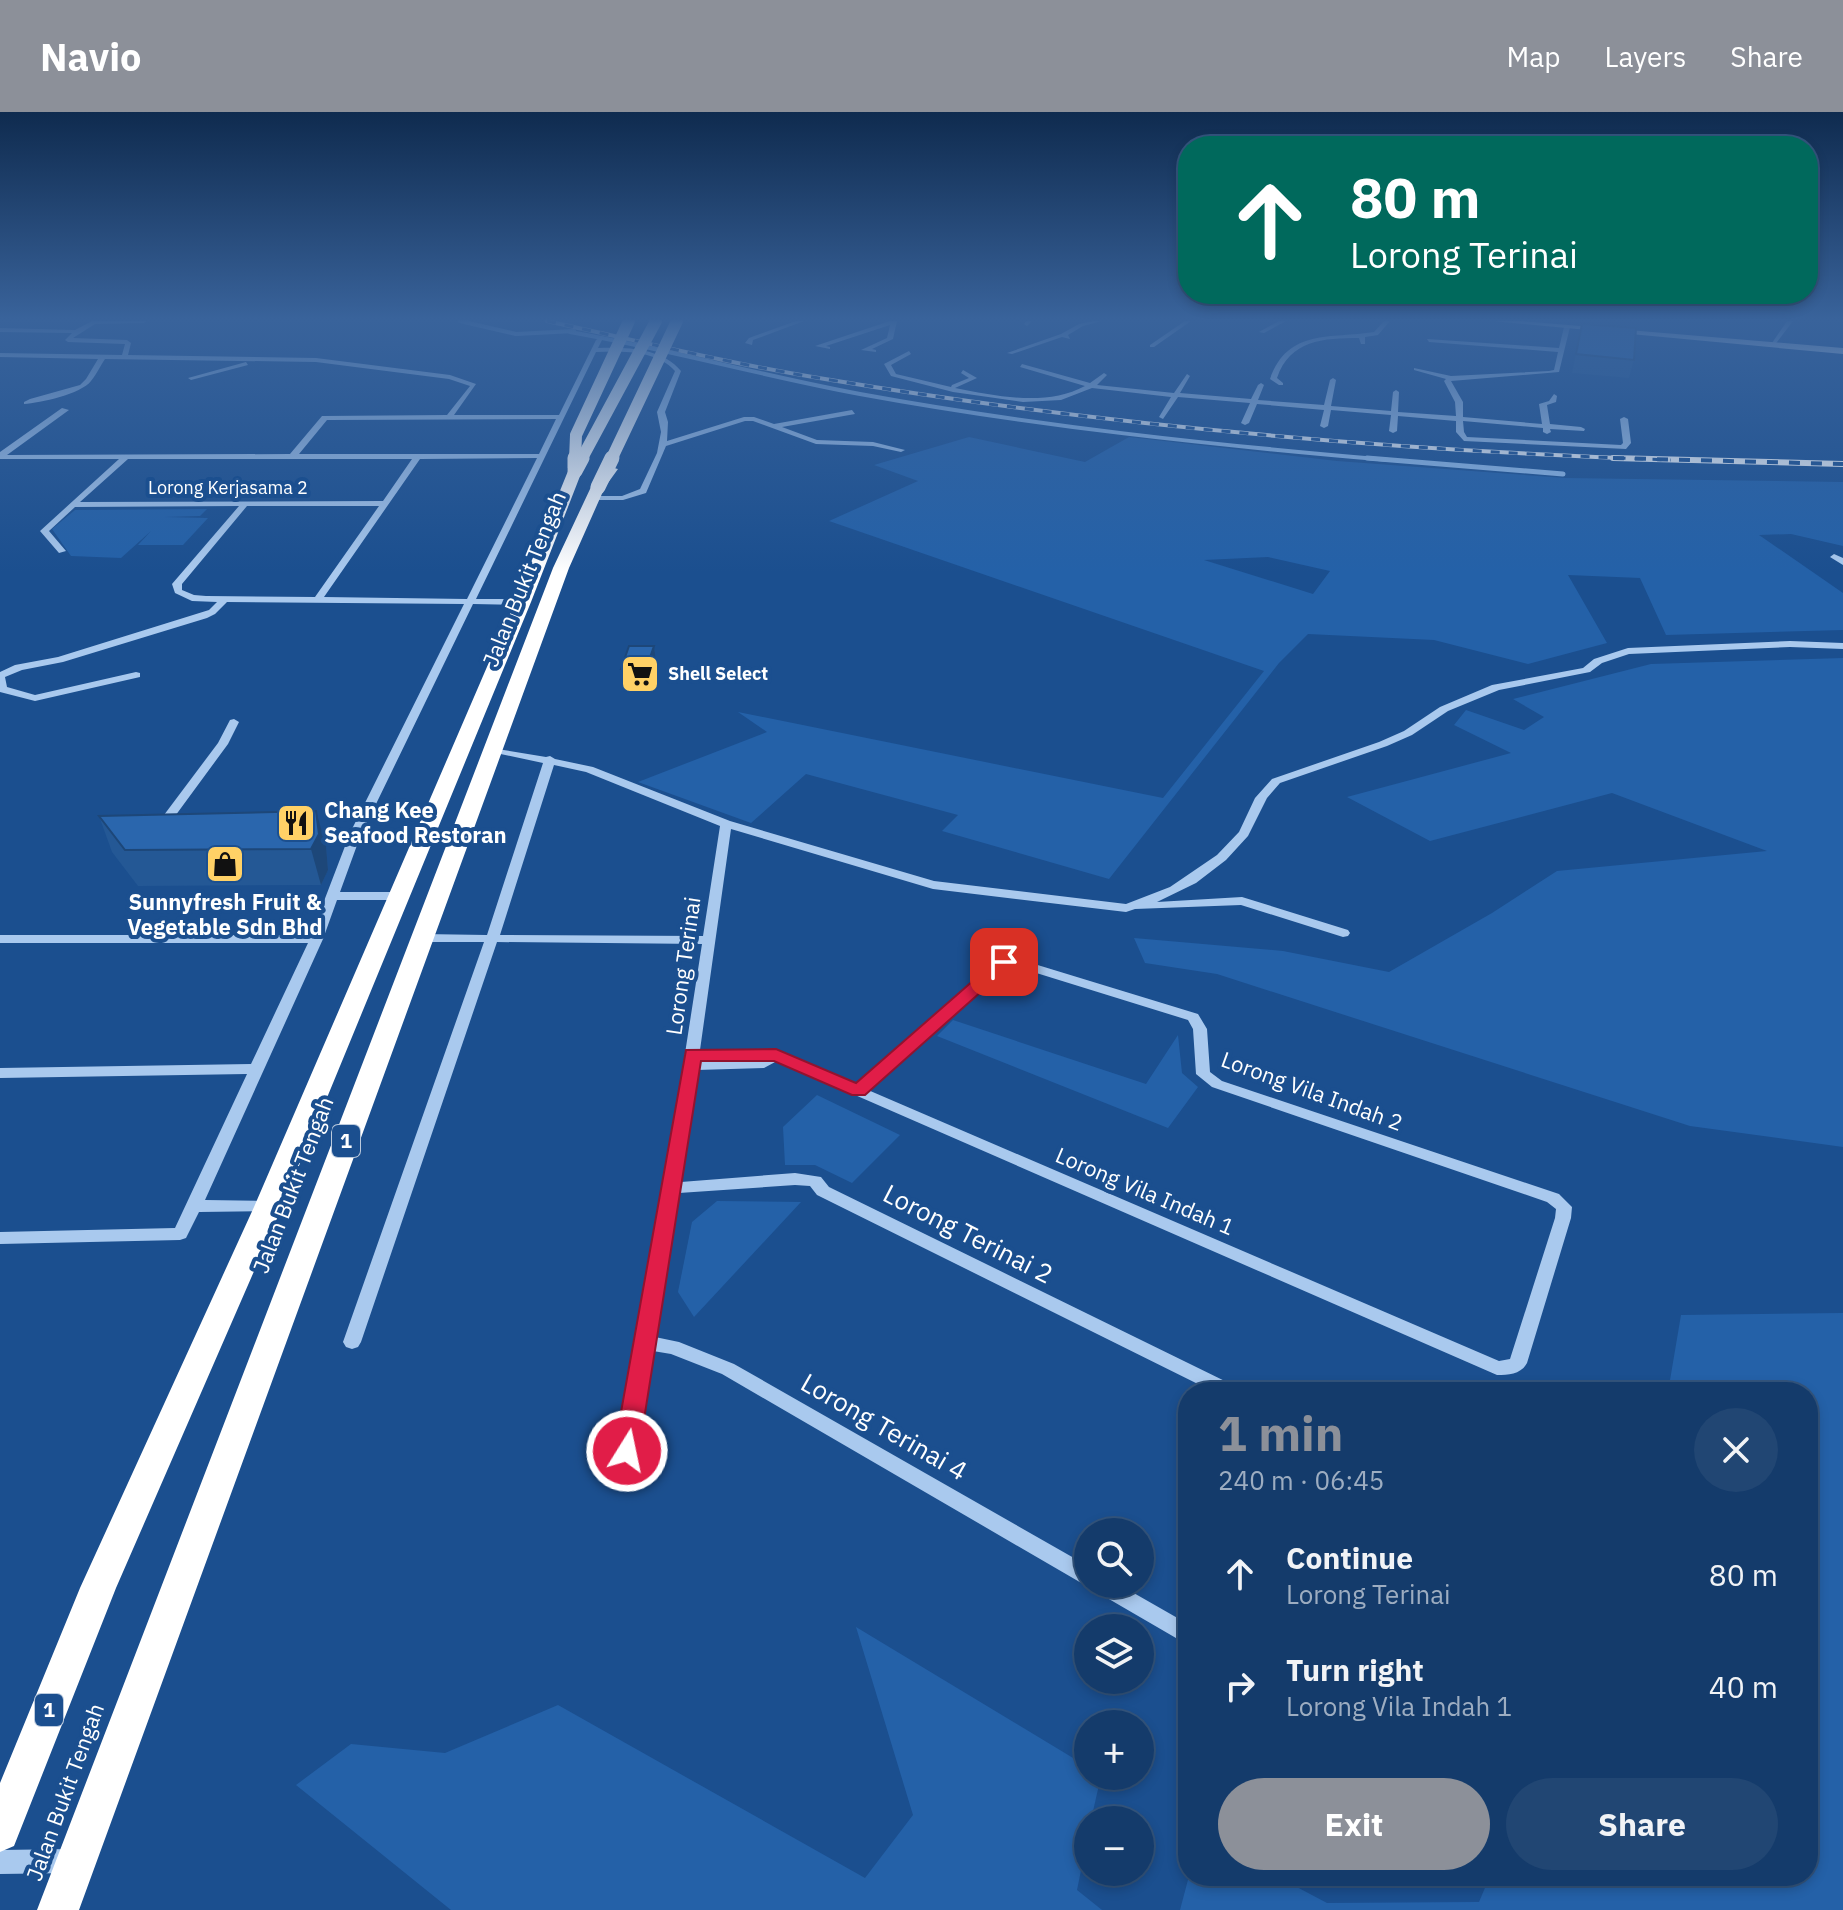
<!DOCTYPE html>
<meta charset="utf-8">
<style>
body{margin:0;font-family:"IBM Plex Sans",sans-serif;background:#214673;color:#f1f3f6;height:100vh;display:flex;flex-direction:column;font-size:30px;white-space:nowrap}
*{box-sizing:border-box;margin:0}
p{font-size:26px;color:#9dadc1}
.icon{flex:none;width:44px;height:44px;fill:none;stroke:currentColor;stroke-width:2;stroke-linecap:round;stroke-linejoin:round}
.map{position:relative;flex:1;overflow:hidden}
.details{position:absolute;left:1178px;top:1270px;width:640px;height:504px;display:flex;flex-direction:column;background:#143b6b;border-radius:32px;box-shadow:0 4px 12px #0003,0 0 0 2px #33557e}
.details>*{flex:none}
.hud{position:absolute;left:1178px;top:24px;width:640px;height:168px;border-radius:32px;box-shadow:0 4px 12px #0003,0 0 0 2px #33557e;background:#00695c;color:#fff;overflow:hidden}
.fabs{position:absolute;left:1074px;top:1406px;display:grid;gap:16px}
.fabs a{display:grid;place-items:center;width:80px;height:80px;border-radius:50%;background:#143b6b;box-shadow:0 4px 12px #0003,0 0 0 2px #33557e;font-size:40px}
.pin{position:absolute;display:grid;place-items:center;width:68px;height:68px;color:#fff;margin:-34px;border-radius:16px;box-shadow:0 4px 12px #0006}
.me{position:absolute;width:88px;margin:-44px;rotate:10deg;stroke-linejoin:round;filter:drop-shadow(0 0 6px #0008)}
.turn{display:flex;align-items:center;gap:28px;height:168px;padding:0 40px;font-size:36px}
.turn .icon{width:104px;height:104px;stroke-width:2.5}
.turn b{display:block;font-size:56px;line-height:68px}
.round{display:grid;place-items:center;flex:none;width:84px;height:84px;border-radius:42px;background:#214673}
.head{display:flex;align-items:center;justify-content:space-between;height:136px;padding:0 40px}
h1{font-size:48px;font-weight:700;line-height:60px;color:#8c9099}
.primary-button{display:flex;gap:16px;margin-top:auto;padding:16px 40px}
.primary-button a{flex:1;height:92px;border-radius:48px;background:#8c9099;color:#fff;font-size:32px;font-weight:700;line-height:92px;text-align:center}
.primary-button a+a{background:#214673;color:#f1f3f6}
ul{padding:0;list-style:none}
li{display:flex;align-items:center;gap:24px;height:112px;padding:0 40px}
li div{flex:1}
li b{display:block;font-size:30px}
li em{font-style:normal}
header{display:flex;align-items:center;gap:48px;box-sizing:border-box;height:112px;padding:0 40px;background:#8c9099;color:#fff}
header strong{font-size:38px}
nav{display:flex;gap:44px;margin-inline-start:auto;font-size:28px}
.map>svg:first-child{display:block}
</style>
<header>
<strong>Navio</strong>
<nav><a>Map</a><a>Layers</a><a>Share</a></nav>
</header>
<div class="map">
<svg width="1843" height="1798" viewBox="0 0 1843 1798">
<rect width="100%" height="100%" fill="#1b4f8f"/>
<g fill="#2461a8" fill-rule="evenodd">
<path d="M969 325 1085 350 1129 325 1337 349 1565 366 1843 370V434L1791 422 1759 423 1843 481V518L1666 523 1640 466 1568 463 1607 531 1528 552 1434 528 1308 522 1279 551 1109 767 942 719 958 703 806 662 751 711 638 670 767 620 738 600 1163 686 1264 559 829 409 918 369 874 353ZM1268 445 1330 459 1313 482 1204 448Z"/>
<path d="M207 397 200 404 165 405 208 406 183 433H138L151 419 121 446 71 444 52 417 75 398Z"/>
<path d="M1843 546V1035L1690 1014 1217 862 1145 851 1134 826 1283 839 1389 860 1492 801 1557 759 1767 739 1612 681 1430 729 1347 685 1511 641 1454 613 1466 598 1524 618 1544 605 1513 587 1651 552Z"/>
<path d="M953 908 1146 972 1178 923 1182 961 1198 975 1168 1016 937 924Z"/>
<path d="M817 983 900 1023 852 1071 815 1053H785L783 1015Z"/>
<path d="M717 1089 801 1090 694 1205 678 1180 692 1110Z"/>
<path d="M1843 1201V1798H1180L1189 1764H1276L1327 1791 1479 1790 1490 1764H1808V1280H1668L1681 1203Z"/>
<path d="M856 1515 1088 1655V1664H1101L1091 1708H1088V1724L1077 1778 1102 1798H451L296 1673 351 1632 445 1641 558 1593 865 1766 913 1703Z"/>
</g>
<g fill="none" stroke-linecap="round" stroke-linejoin="round">
<g stroke="#9cc4f0" stroke-width="4">
<path d="M460 209 516 222 574 219"/>
<path d="M570 220C667 237 763 264 860 282 1035 314 1212 333 1389 348"/>
</g>
<path stroke="#9cc4f0" stroke-width="5" d="M1367 346 1563 362"/>
<g fill="#a9c9ee" fill-rule="evenodd">
<path d="M92 209H147L144 211 95 212 73 226 127 228 131 231 128 243 316 246 450 263 476 272 454 303H559L596 228 599 226 602 228 598 236C627 235 662 236 681 259L665 300 668 310 667 329 744 305H754L774 312 852 298 855 302 782 315 817 328 873 330 905 338 901 340 873 334 816 332 753 309H745L666 334 646 381 623 388H590L589 386 593 384H622L640 377 657 341 661 320 657 300 675 259C656 238 622 239 596 240L476 487H523L528 490 523 493 473 492 360 725 340 780H399L405 784 399 788H337L323 827 205 1088 268 1089 274 1091 276 1095 274 1099 199 1100 186 1126 180 1128 0 1132V1120L175 1116 247 962 0 966V956L251 952 308 831H0V823H311L347 729H306L300 725 306 721H350L464 492 227 490 215 502 207 506 63 550 22 558 5 565 7 575 35 583 136 560 140 561V565L35 589 0 580V560L15 553 58 545 209 498 217 490 192 489 175 481 172 472 239 394 75 395 49 419 66 439 59 441 40 419 119 347H0V340L62 296 69 298 7 343 290 342 322 304 447 303 470 274 449 267 316 250 105 247C100 254 97 262 91 269 81 282 40 291 24 292V290L30 287 80 273 86 267 98 247 0 245V241L122 243 125 232 68 230 65 228 72 221 0 220V216L75 218ZM556 307 539 342H299L327 308ZM537 346 467 487 324 485 420 347ZM128 347H412L383 389 80 390ZM247 394H379L315 485 206 484 194 483 182 478V472Z"/>
<path d="M796 209H804L753 228 752 233 745 231 749 226Z"/>
<path d="M890 209H897L893 227 872 237 876 238V240L861 238 887 226 890 213 826 234 830 235V237L815 234Z"/>
<path d="M1026 209H1032L1027 214 1024 212Z"/>
<path d="M1093 209H1102L1083 214 1068 223 1070 227 1062 225 1012 242 1007 241 1061 222 1079 212Z"/>
<path d="M1185 209H1191L1154 235H1150V233Z"/>
<path d="M1279 209H1286L1264 221 1259 220Z"/>
<path d="M1384 209H1390L1378 223 1365 225V232H1361L1359 226C1323 226 1290 228 1277 266L1283 271V273H1279L1270 267C1288 216 1331 227 1374 220Z"/>
<path d="M1787 209H1793L1774 234H1770Z"/>
<path d="M1567 213 1570 215 1559 260 1451 269 1463 290V305L1542 312 1539 292 1549 289 1554 282 1557 284 1556 290 1547 293 1550 312 1581 315 1585 317 1584 319 1550 317 1551 320 1547 322 1543 320V316L1463 309 1464 320 1467 325 1621 333 1623 331 1620 307 1624 305 1628 307 1631 331 1626 337 1464 329 1456 320V309L1398 304 1397 319 1393 321 1389 319 1391 303 1331 298 1328 314 1324 316 1320 314 1324 298 1257 292 1249 311 1245 313 1241 311 1250 291 1178 285 1163 307 1159 305 1171 285 1092 276 1061 288 1023 290 953 280 891 264 884 252 909 239 911 242 891 253 896 262 951 275 952 273 969 266 961 261 963 258 977 266 955 276C997 284 1046 295 1085 274L1020 255 1022 252 1090 271 1104 261 1107 263 1097 273 1174 281 1187 262 1190 264 1180 281 1251 287 1258 273 1261 271 1264 273 1258 288 1324 293 1330 268 1333 266 1336 268 1331 294 1391 299 1393 280 1396 278 1399 280 1398 300 1456 304 1455 290 1444 269 1446 267 1414 258V256L1451 264 1549 259 1554 258 1558 240 1429 230 1427 227 1559 236 1564 215Z"/>
<path d="M246 250 248 253 191 268 188 266Z"/>
<path d="M1834 442 1843 446V453L1830 445Z"/>
<path d="M1790 529 1843 531V537L1790 535 1629 542 1602 551 1590 560 1499 578 1448 599 1412 623 1387 634 1280 671 1267 686 1248 724 1226 748 1196 771 1157 790 1242 785 1348 818 1350 821 1348 824 1343 825 1241 793 1135 797 1126 800 933 777 731 717 700 938H776L856 972 990 854 999 847H1018L1198 902 1207 917 1210 960 1222 969 1559 1082 1572 1095 1571 1106 1527 1251C1521 1262 1509 1263 1497 1263L777 949 764 956 697 958 681 1070 795 1061 821 1065 829 1075 1237 1275 1240 1280H1214L817 1083 810 1074 795 1073 679 1081 655 1225 679 1230 734 1252 1088 1454V1472H1118L1188 1512V1533L722 1262 671 1242 653 1239 637 1339 634 1345 627 1347 620 1345 617 1339 668 1051 702 832 497 830 361 1230 358 1235 352 1237 346 1235 343 1230 484 830H422L415 826 422 822 487 823 543 651 491 640V636L546 645 550 644 555 647 593 655 730 709 934 769 1126 792 1170 775 1217 743 1239 720 1255 686 1272 667 1379 630 1404 619 1440 595 1492 573 1583 556 1594 547 1628 536ZM554 653 586 660 720 714 703 824 500 823ZM1007 854 1017 855 1188 908 1193 917 1196 962 1212 975 1547 1090 1556 1097 1555 1106 1510 1247 1499 1249 868 978Z"/>
<path d="M234 607 239 610 228 632 170 711 172 717 170 720H162L158 711 218 631 230 608Z"/>
<path d="M72 1737 80 1741 84 1749 80 1757 72 1761 0 1762V1738Z"/>
</g>
<path fill="#f0f6ff" fill-rule="evenodd" d="M1492 209H1522L1843 236V242Z"/>
<g fill="#fff" fill-rule="evenodd">
<path d="M606 354 618 357 605 375 569 456 79 1798H37L553 456 591 375Z"/>
<path d="M575 355 582 359 531 490 282 1095 116 1476 14 1734 0 1740V1671L80 1476 254 1095 515 490 568 359Z"/>
</g>
<g stroke="#fff" stroke-width="4">
<path id="rail-far1" d="M547 209C639 229 731 252 825 267 1105 314 1387 338 1671 348"/>
</g>
<g stroke="#fff" stroke-width="6">
<path id="rail" d="M1613 346 1843 352"/>
</g>
<use href="#rail-far1" stroke="#1b4f8f" stroke-width="3" stroke-dasharray="9" stroke-linecap="butt"/>
<use href="#rail" stroke="#1b4f8f" stroke-width="4" stroke-dasharray="11" stroke-linecap="butt"/>
<g stroke="#fff" stroke-width="12">
<path d="M575 348 576 323 629 209"/>
<path d="M581 348 656 209"/>
<path d="M611 348 677 209"/>
</g>
<g stroke="#fff" stroke-width="15">
<path d="M575 356V346"/>
<path d="M575 359 582 346"/>
<path d="M598 375 612 346"/>
</g>
</g>
<g fill="#245895">
<path d="M1582 212 1634 248 1629 266 1572 261Z"/>
<path d="M654 534 656 550 648 573H623L621 557Z"/>
<path d="M99 704 326 734 328 758 321 773 138 774 112 740Z"/>
</g>
<g fill="#1d4779">
<path d="M654 534 656 550 648 573 646 557Z"/>
<path d="M316 699 326 734 328 758 321 773 311 737Z"/>
</g>
<g fill="#2a66ad" stroke="#1d4779" stroke-width="2">
<path d="M1582 212 1636 216 1634 248 1576 242Z"/>
<path d="M629 534H654L646 557H621Z"/>
<path d="M316 699 319 722 311 737 125 738 99 704Z"/>
</g>
<linearGradient id="sky" x2="0" y2="1"><stop stop-color="#0f2b4f"/><stop offset="0.45" stop-color="#39639b"/><stop offset="1" stop-color="#39639b" stop-opacity="0"/></linearGradient>
<rect width="1843" height="460" fill="url(#sky)"/>
<path fill="#e11d48" stroke="#92132f" stroke-width="2" d="M1004 845 1010 847 1013 850 1010 854 865 983H852L774 949H701L639 1339 636 1347 627 1350 618 1347 614 1339 686 938 776 937 856 971 998 847Z"/>
<defs>
<g id="supermarket-square" transform="scale(2)"><rect x="-9" y="-9" width="18" height="18" rx="4" fill="#ffd166" stroke="#1b4f8f"/><path d="M-6-5.5h2.5l.6 2H6L4.5 2H-2.5L-4.4-4H-6ZM-1.5 3.2a1.3 1.3 0 1 0 .1 0ZM3 3.2a1.3 1.3 0 1 0 .1 0Z" fill="#111"/></g>
<g id="restaurant-square" transform="scale(2)"><rect x="-9" y="-9" width="18" height="18" rx="4" fill="#ffd166" stroke="#1b4f8f"/><path d="M-5-6h1v4h1v-4h1v4h1v-4h1v5L-1.5 .5V6h-2V.5L-5-1ZM5-6V6H3V1.5H1.5Q1.5-4 5-6Z" fill="#111"/></g>
<g id="shop-square" transform="scale(2)"><rect x="-9" y="-9" width="18" height="18" rx="4" fill="#ffd166" stroke="#1b4f8f"/><path d="M-5-2.5h2.3a2.7 3.5 0 0 1 5.4 0H5L5.5 6h-11ZM-1.5-2.5h3a1.5 2.3 0 0 0-3 0Z" fill="#111"/></g>
</defs>
<g fill-rule="evenodd">
<use href="#supermarket-square" x="640" y="562"/>
<use href="#restaurant-square" x="296" y="711"/>
<use href="#shop-square" x="225" y="752"/>
</g>
<g text-anchor="middle" stroke-width="8" stroke-linejoin="round" paint-order="stroke">
<g font-size="18" fill="#fff" stroke="#1b4f8f">
<text x="228" y="382">Lorong Kerjasama 2</text>
</g>
<g font-size="18" font-weight="bold" fill="#fff" stroke="#1b4f8f" text-anchor="start">
<text x="668" y="568">Shell Select</text>
</g>
<g fill="#1b4f8f" stroke="#bbcadd" stroke-width="2">
<rect x="332" y="1013" width="28" height="32" rx="6"/>
<rect x="35" y="1582" width="28" height="32" rx="6"/>
</g>
<g font-size="20" font-weight="bold" fill="#fff">
<text x="346" y="1036">1</text>
<text x="49" y="1605">1</text>
</g>
<g font-size="22" fill="#fff" stroke="#1b4f8f">
<text transform="translate(524 467) rotate(-68)" y="8">Jalan Bukit Tengah</text>
<text transform="translate(683 854) rotate(-82)" y="8">Lorong Terinai</text>
<text transform="translate(1312 979) rotate(20)" y="8">Lorong Vila Indah 2</text>
<text transform="translate(293 1073) rotate(-69)" y="8">Jalan Bukit Tengah</text>
<text transform="translate(1145 1079) rotate(23)" y="8">Lorong Vila Indah 1</text>
<text transform="translate(65 1680) rotate(-70)" y="8">Jalan Bukit Tengah</text>
</g>
<g font-size="22" font-weight="bold" fill="#fff" stroke="#1b4f8f" text-anchor="start">
<text x="324" y="706">Chang Kee<tspan x="324" dy="25">Seafood Restoran</tspan></text>
<text x="225" y="798" text-anchor="middle">Sunnyfresh Fruit &amp;<tspan x="225" dy="25">Vegetable Sdn Bhd</tspan></text>
</g>
<g font-size="26" fill="#fff" stroke="#1b4f8f">
<text transform="translate(968 1122) rotate(27)" y="9">Lorong Terinai 2</text>
<text transform="translate(884 1315) rotate(30)" y="9">Lorong Terinai 4</text>
</g>
</g>
</svg>
<div class="fabs">
<a><svg class="icon" aria-label="search" viewBox="0 0 24 24"><circle cx="10" cy="10" r="6"/><path d="M15 15l6 6"/></svg></a>
<a><svg class="icon" aria-label="layers" viewBox="0 0 24 24"><path d="M12 4l9 5-9 5-9-5zM3 14l9 5 9-5"/></svg></a>
<a>+</a>
<a>−</a>
</div>
<div class="pin" style="left:1004px;top:850px;background:#d93025"><svg class="icon" aria-label="arrive" viewBox="0 0 24 24"><path d="M6 21V4h12l-3 4 3 4H6"/></svg></div>
<svg class="me" style="left:627px;top:1339px" viewBox="-20 -20 40 40"><circle r="17" fill="#e11d48" stroke="#fff" stroke-width="3"/><path d="M0-11L8 9 0 5-8 9z" fill="#fff"/></svg>
<div class="hud">
<div class="turn"><svg class="icon" aria-label="ahead" viewBox="0 0 24 24"><path d="M12 20V5M6 11l6-6 6 6"/></svg><div><b>80 m</b>Lorong Terinai</div></div>
</div>
<section class="details">
<div class="head"><div><h1>1 min</h1><p>240 m · 06:45</p></div><a class="round"><svg class="icon" aria-label="close" viewBox="0 0 24 24"><path d="M6 6l12 12M18 6L6 18"/></svg></a></div>
<ul>
<li><svg class="icon" aria-label="ahead" viewBox="0 0 24 24"><path d="M12 20V5M6 11l6-6 6 6"/></svg><div><b>Continue</b><p>Lorong Terinai</p></div><em>80 m</em></li>
<li><svg class="icon" aria-label="right" viewBox="0 0 24 24"><path d="M7 20v-9h11M14 6l5 5-5 5"/></svg><div><b>Turn right</b><p>Lorong Vila Indah 1</p></div><em>40 m</em></li>
</ul>
<div class="primary-button"><a>Exit</a><a>Share</a></div>
</section>
</div>
